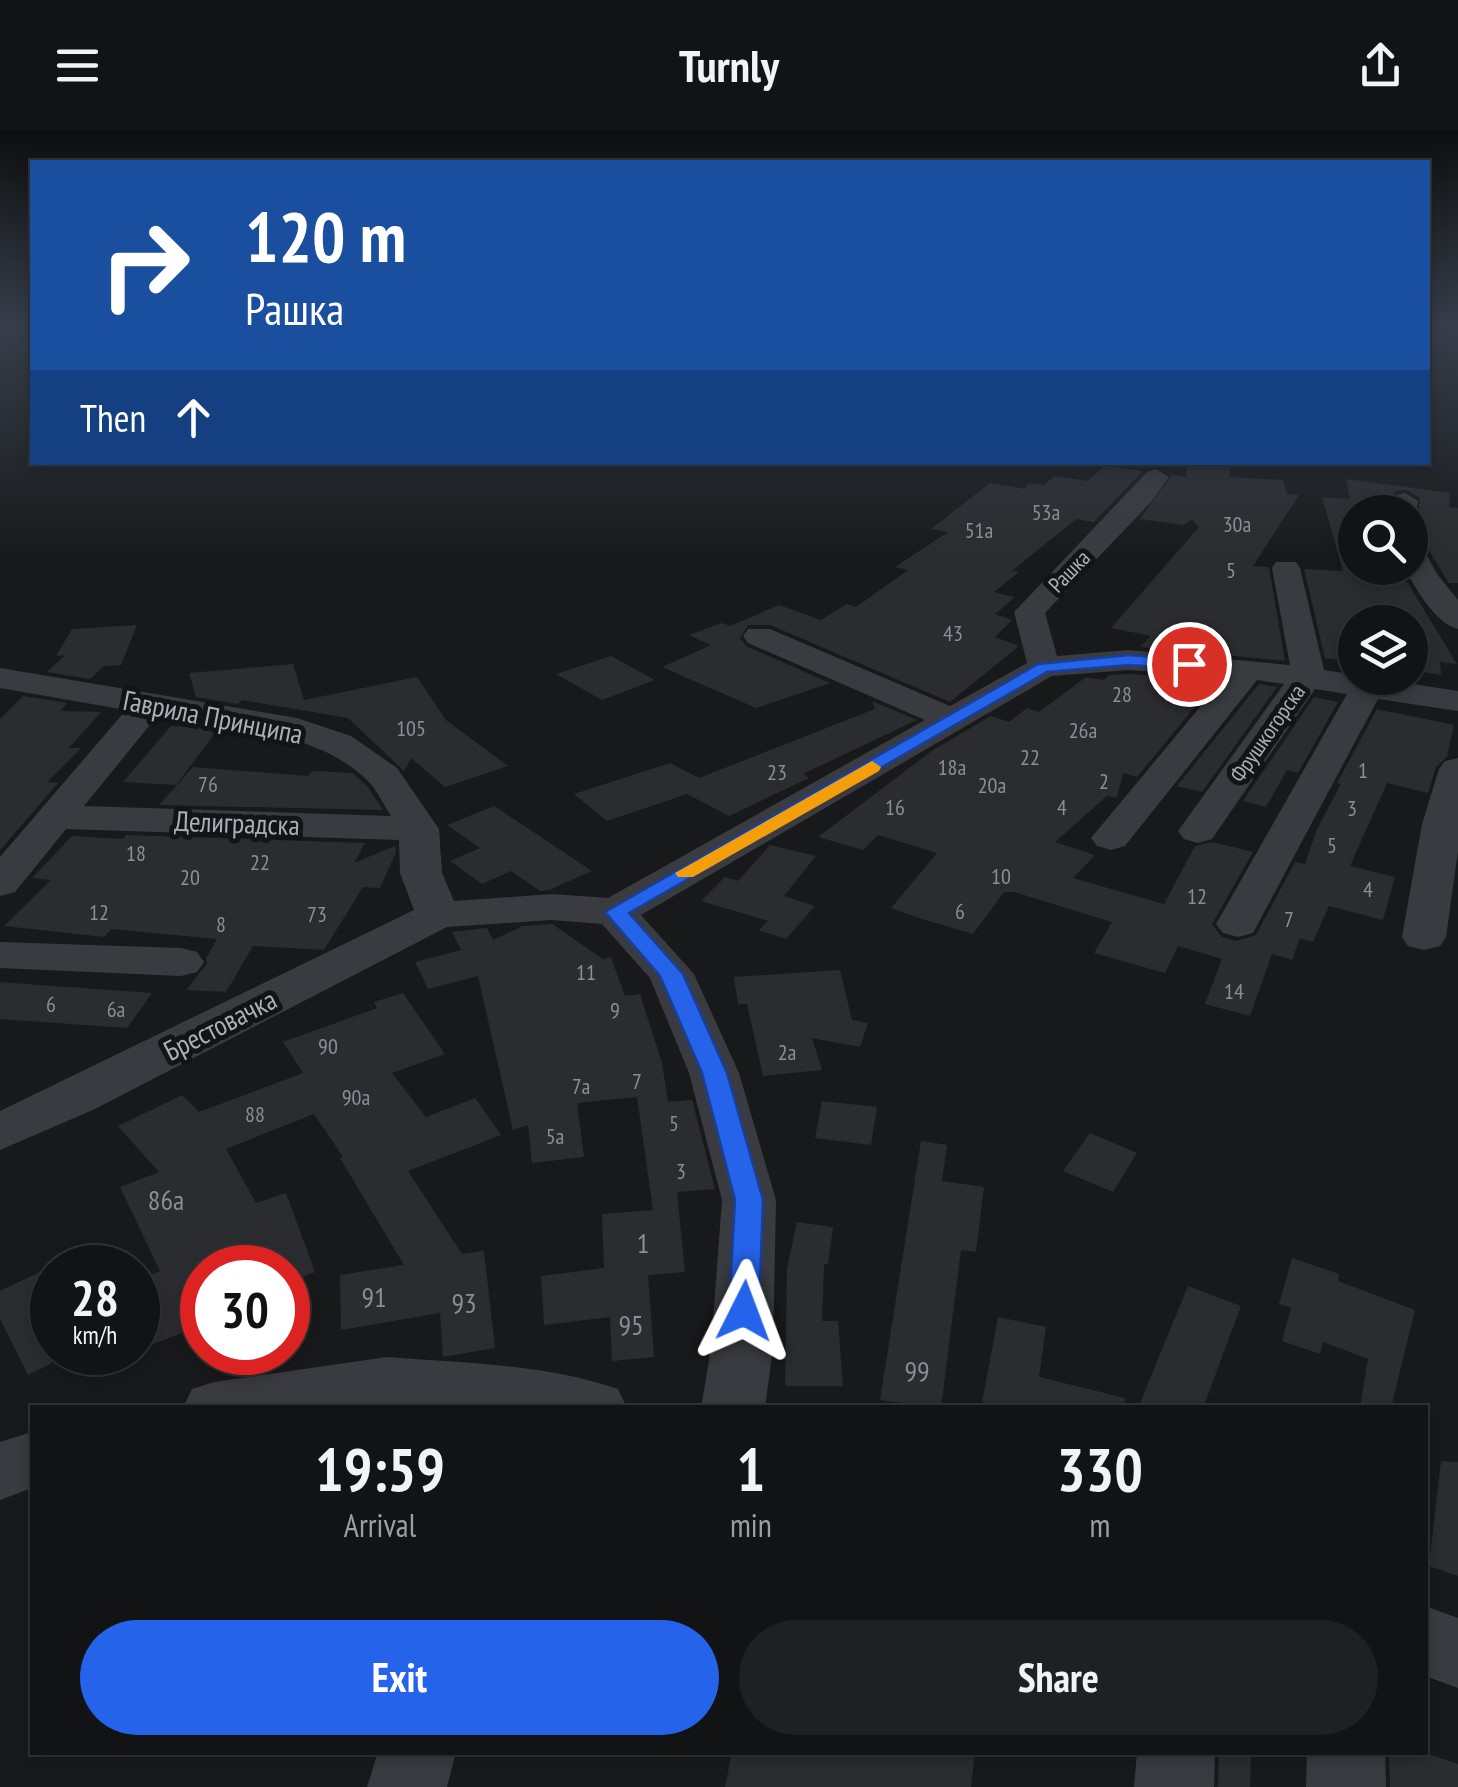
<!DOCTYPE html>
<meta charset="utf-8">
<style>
body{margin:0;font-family:"PT Sans Narrow",sans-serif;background:#1f2022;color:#f1f3f6;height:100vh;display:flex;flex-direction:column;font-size:38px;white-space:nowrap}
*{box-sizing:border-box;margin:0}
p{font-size:32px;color:#9c9ea0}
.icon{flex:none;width:55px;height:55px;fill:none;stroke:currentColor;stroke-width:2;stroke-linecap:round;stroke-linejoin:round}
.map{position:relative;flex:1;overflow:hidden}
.side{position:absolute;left:30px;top:1275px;width:1398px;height:350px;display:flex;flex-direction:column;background:#121314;border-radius:0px;box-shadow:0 5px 15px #0003,0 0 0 2px #313234}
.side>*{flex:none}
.top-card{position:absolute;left:30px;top:30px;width:1400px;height:305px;border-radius:0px;box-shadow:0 5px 15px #0003,0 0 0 2px #313234;background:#1a4fa0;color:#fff;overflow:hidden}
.fabs{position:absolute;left:1338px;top:365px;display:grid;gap:20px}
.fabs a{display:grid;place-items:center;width:90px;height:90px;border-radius:50%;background:#121314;box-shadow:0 5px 15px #0003,0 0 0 2px #313234;font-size:50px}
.speed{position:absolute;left:30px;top:1115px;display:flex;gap:20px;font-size:50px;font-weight:700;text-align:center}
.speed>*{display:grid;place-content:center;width:130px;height:130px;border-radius:50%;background:#121314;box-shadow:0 5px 15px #0003,0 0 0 2px #313234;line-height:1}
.speed small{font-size:25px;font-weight:400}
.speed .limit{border:15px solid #d22;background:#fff;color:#111}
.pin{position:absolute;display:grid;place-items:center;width:85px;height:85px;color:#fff;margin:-42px;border:5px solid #fff;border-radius:50%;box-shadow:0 2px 10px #0007}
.me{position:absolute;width:110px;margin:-55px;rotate:3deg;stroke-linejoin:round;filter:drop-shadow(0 0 8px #0008)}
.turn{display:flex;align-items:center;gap:35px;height:210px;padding:0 50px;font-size:45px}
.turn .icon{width:130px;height:130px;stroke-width:2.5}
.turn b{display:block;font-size:70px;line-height:85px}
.then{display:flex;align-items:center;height:95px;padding:0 50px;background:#0003;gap:20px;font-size:38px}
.eta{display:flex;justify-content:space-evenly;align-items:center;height:170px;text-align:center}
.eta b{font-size:60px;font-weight:800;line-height:70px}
.button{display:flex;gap:20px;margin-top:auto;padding:20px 50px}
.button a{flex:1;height:115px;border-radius:60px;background:#2563eb;color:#fff;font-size:40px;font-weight:800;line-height:115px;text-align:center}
.button a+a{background:#1f2022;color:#f1f3f6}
header{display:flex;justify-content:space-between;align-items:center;height:130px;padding:0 50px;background:#121314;font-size:45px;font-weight:800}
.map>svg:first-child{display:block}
</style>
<header><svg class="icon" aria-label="menu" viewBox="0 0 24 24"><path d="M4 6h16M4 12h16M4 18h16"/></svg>Turnly<svg class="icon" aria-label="share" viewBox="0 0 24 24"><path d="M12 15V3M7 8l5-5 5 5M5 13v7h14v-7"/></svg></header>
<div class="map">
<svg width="1458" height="1657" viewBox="0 0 1458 1657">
<rect width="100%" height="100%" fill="#18191b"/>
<g fill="#2b2c2f">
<path d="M1186 332H1230V347L1283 350 1287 364 1299 365 1253 436 1269 437 1285 531 1140 517 1151 506 1111 498 1199 397 1192 389 1184 395 1140 389 1172 345 1186 347Z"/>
<path d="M1104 336 1143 341 1094 392 1076 389 1012 441 1019 442 994 462 1015 467 995 484 1012 490 995 507 1019 516 950 572 770 495H748L740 508 746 516 830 553 756 578 662 537 711 515 689 505 722 493 730 496 779 475 821 490 847 474 856 477 908 440 895 437 948 402 931 399 990 353 1025 359 1029 353 1044 355 1054 346 1088 351Z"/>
<path d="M1346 349 1450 363 1449 377 1458 378V453H1449L1423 411 1414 408 1410 392 1418 389 1420 368 1407 360 1395 361 1389 382H1355V438H1372L1377 450 1407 452 1457 534 1440 532 1441 545 1410 540V492H1355V532L1325 528 1304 439 1343 441 1322 367 1350 369Z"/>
<path d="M137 495 121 535 104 536 90 549 47 542 65 525 56 526 72 499Z"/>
<path d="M611 526 655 550 602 570 556 544Z"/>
<path d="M293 534 304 570 417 547 446 590 508 636 445 657 411 628 404 641 348 588 242 570 238 574 196 567 189 543Z"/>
<path d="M1129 544 1217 550 1137 647 1123 643 1117 668 1107 666 1055 712 1095 725 1073 748 1164 774 1195 716 1213 712 1253 722 1212 794 1222 807 1237 811 1256 805 1295 732 1305 734 1317 699 1341 654 1337 653 1377 579 1454 595 1447 627 1436 637 1428 663 1387 653 1350 736 1395 747 1383 790 1329 776 1313 812 1300 808 1292 830 1272 824 1250 886 1205 874 1222 829 1178 816 1165 843 1094 823 1112 792 1014 762H1004L973 804 922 789 891 778 937 723 878 705 863 720 818 707 933 620 991 586 1009 592 1027 578 1039 582 1086 547 1104 550 1109 545Z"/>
<path d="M1259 554 1277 557 1202 662 1177 656Z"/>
<path d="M23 566 67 573 60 581 101 582 69 618H81L47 652 58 653 0 720V589Z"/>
<path d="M1314 567 1338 572 1298 643 1287 640 1266 677 1243 671Z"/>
<path d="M872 571 917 590 803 644 809 648 729 686 687 664 607 691 574 664 670 633 699 648 875 579Z"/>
<path d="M171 596 219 598 176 655 123 652Z"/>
<path d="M193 637 308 646 312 641 352 643 367 656 383 680 159 675Z"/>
<path d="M494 676 523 695 592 741 549 760 540 761 511 741 482 754 450 731 480 718 447 695Z"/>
<path d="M126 705 365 713 354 733 395 716 396 722 380 758 363 757 324 820 253 816 226 862 186 860 207 834 206 828 217 809 111 799 104 807 4 796 51 750 32 748 72 706 123 709Z"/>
<path d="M770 715 816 726 784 766 815 776 786 809 759 800 768 791 701 771 725 747 738 751Z"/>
<path d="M552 794 603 829 611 827 625 866 640 864 662 933 668 972 692 970 715 1059 677 1062 685 1142 648 1145 654 1227 612 1231 610 1187 544 1195 541 1146 604 1138 602 1084 653 1080 637 967 577 973 584 1027 532 1033 528 995 513 1000 478 846 428 859 415 832 461 820 452 802 487 798 493 810 523 796Z"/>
<path d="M840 840 852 890 868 893 860 917 812 908 822 940 763 946 747 874H738L734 847Z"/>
<path d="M0 852 39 855 152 863 127 898 0 889Z"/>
<path d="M403 863 445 924 392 943 426 987 475 968 501 1005 408 1041 462 1124 484 1121 495 1218 443 1227 440 1183 341 1200 340 1145 404 1135 340 1028 343 1027 314 984 226 1019 256 1073 286 1063 315 1142 288 1152V1138H202V1195L138 1220V1150L160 1141 120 1057 159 1042 118 996 182 965 199 982 303 943 283 912 377 878 374 872Z"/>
<path d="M822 971 877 977 871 1015 815 1008Z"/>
<path d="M1090 1003 1137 1023 1113 1062 1063 1041Z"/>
<path d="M921 1011 947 1015 942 1051 984 1057 976 1122 961 1120 941 1278 880 1270Z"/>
<path d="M797 1092 833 1097 828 1134H824L822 1191H838L843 1256H785L787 1139Z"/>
<path d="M1292 1128 1339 1144 1338 1151 1415 1180 1391 1278H1360L1368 1229 1323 1212 1320 1224 1282 1211 1291 1178 1279 1174Z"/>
<path d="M52 1136V1233L28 1245 0 1189V1161Z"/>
<path d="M1188 1156 1241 1176 1203 1278H1138Z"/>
<path d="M998 1187 1046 1197 1039 1247 1125 1268 1124 1278H981Z"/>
<path d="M1441 1331 1458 1332V1446L1429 1436Z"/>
<path d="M732 1622H975L971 1657H725Z"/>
<path d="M1219 1622H1251L1250 1657H1218Z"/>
<path d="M1389 1622H1422L1458 1634V1657H1390Z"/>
</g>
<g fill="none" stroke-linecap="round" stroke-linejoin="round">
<g fill="#393b40" fill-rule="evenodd">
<path d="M1156 339 1169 347 1152 371 1045 483 1057 526 1129 520 1290 535 1272 438 1276 432H1296L1300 438 1324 540 1458 561V581L1378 569 1253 803 1238 807 1223 803 1216 794 1347 564 1315 559 1212 709 1198 713 1184 709 1178 701 1284 554 1257 550 1125 716 1111 720 1097 716 1091 708 1225 547 1129 540 1052 546 641 785 694 844 739 943 776 1070 773 1218 765 1278H701L711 1218 722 1070 689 943 650 848 602 794 552 790 447 797 93 980 0 1020V981L414 780 400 743 399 710 66 699 15 762 0 766V727L126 580 0 558V538L297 588 351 606 397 638 439 699 442 743 454 771 552 764 608 768 925 590 748 513 743 506 748 499H770L950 576 1027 533 1014 482 1147 342ZM158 585C227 598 318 599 370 653 378 662 384 676 391 686L84 676Z"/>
<path d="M1405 363 1418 371 1414 388 1410 389V382H1392L1396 365Z"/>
<path d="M1410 411 1420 413 1437 444 1458 470V499C1436 494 1414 457 1405 438H1410Z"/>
<path d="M1458 628V721L1446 807 1440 816 1424 820 1408 816 1402 807 1422 694 1439 639 1445 631Z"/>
<path d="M0 812 181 818 197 822 204 832 197 842 181 846 0 838Z"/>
<path d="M387 1227C465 1233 544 1234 618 1259L627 1278H183L192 1259 214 1252Z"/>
<path d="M32 1302V1358L0 1370V1312Z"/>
<path d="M1425 1476 1458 1488V1558L1425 1546Z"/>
<path d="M378 1622H456L447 1657H367Z"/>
<path d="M1137 1622H1215L1214 1657H1134Z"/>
<path d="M1307 1622H1385L1386 1657H1306Z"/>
</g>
</g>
<linearGradient id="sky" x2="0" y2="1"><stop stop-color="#0d0e0f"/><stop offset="0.46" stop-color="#373e4a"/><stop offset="1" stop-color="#373e4a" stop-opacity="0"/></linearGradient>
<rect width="1458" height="428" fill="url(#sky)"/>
<path fill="#2563eb" stroke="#184099" stroke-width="2.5" d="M1129 525 1189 530 1197 534 1189 539 1129 535 1047 542 629 783 683 844 727 943 763 1070 759 1181 754 1189 744 1193 733 1189 729 1181 735 1070 702 943 660 846 605 782 1038 534Z"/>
<path fill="#f59e0b" d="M872 631 881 637 879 641 693 747H678L675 743Z"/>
<g text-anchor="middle" stroke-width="10" stroke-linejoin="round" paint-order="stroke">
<g font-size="22" fill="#8a8f96">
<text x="1046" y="390">53a</text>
<text x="1237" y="402">30a</text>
<text x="979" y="408">51a</text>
<text x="1231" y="448">5</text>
<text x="953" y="511">43</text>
<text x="1122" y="572">28</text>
<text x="411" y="606">105</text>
<text x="1083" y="608">26a</text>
<text x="1030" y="635">22</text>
<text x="952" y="645">18a</text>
<text x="1363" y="648">1</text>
<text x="777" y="650">23</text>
<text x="1104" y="659">2</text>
<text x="208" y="662">76</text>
<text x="992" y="663">20a</text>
<text x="895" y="685">16</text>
<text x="1062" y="685">4</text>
<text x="1352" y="686">3</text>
<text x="1332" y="723">5</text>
<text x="136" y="731">18</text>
<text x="260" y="740">22</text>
<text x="1001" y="754">10</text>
<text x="190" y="755">20</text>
<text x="1368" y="767">4</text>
<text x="1197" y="774">12</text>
<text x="960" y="789">6</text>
<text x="99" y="790">12</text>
<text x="317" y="792">73</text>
<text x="1289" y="797">7</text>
<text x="221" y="802">8</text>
<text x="586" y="850">11</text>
<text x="1234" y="869">14</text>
<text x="51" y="882">6</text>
<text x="116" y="887">6a</text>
<text x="615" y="888">9</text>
<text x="328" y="924">90</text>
<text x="787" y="930">2a</text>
<text x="637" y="959">7</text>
<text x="581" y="964">7a</text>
<text x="356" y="975">90a</text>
<text x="255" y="992">88</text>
<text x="674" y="1001">5</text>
<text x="555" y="1014">5a</text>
<text x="681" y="1049">3</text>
</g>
<g font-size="22" fill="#abb1ba" stroke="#131416">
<text transform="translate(1069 441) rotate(-46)" y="8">Рашка</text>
<text transform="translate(1267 603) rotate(-55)" y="8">Фрушкогорска</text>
</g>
<g font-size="28" fill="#abb1ba" stroke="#131416">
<text transform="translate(213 587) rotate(11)" y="10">Гаврила Принципа</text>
<text transform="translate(237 693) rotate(2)" y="10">Делиградска</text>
<text transform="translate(220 895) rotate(-27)" y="10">Брестовачка</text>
</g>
<g font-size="28" fill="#8a8f96">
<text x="166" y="1080">86a</text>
<text x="643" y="1123">1</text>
<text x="374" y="1177">91</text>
<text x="464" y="1183">93</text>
<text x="631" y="1205">95</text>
<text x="917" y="1251">99</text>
</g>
</g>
</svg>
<div class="fabs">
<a><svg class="icon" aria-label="search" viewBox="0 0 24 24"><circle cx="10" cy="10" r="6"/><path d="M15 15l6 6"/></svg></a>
<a><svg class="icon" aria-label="layers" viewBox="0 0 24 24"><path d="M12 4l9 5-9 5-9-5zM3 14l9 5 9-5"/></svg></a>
</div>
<div class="speed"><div>28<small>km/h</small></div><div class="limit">30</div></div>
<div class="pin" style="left:1189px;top:534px;background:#d93025"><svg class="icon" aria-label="arrive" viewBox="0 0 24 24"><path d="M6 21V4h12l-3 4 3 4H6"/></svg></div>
<svg class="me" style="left:744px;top:1181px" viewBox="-20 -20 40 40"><path d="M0-17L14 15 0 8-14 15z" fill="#2563eb" stroke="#fff" stroke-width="4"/></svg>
<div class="top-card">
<div class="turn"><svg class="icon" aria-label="right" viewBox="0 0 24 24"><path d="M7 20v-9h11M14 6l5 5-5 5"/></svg><div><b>120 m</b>Рашка</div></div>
<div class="then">Then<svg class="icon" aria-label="ahead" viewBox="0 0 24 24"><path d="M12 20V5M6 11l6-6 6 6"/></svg></div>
</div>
<section class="side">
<div class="eta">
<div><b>19:59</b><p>Arrival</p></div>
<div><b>1</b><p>min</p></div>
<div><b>330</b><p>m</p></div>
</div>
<div class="button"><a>Exit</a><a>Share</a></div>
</section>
</div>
